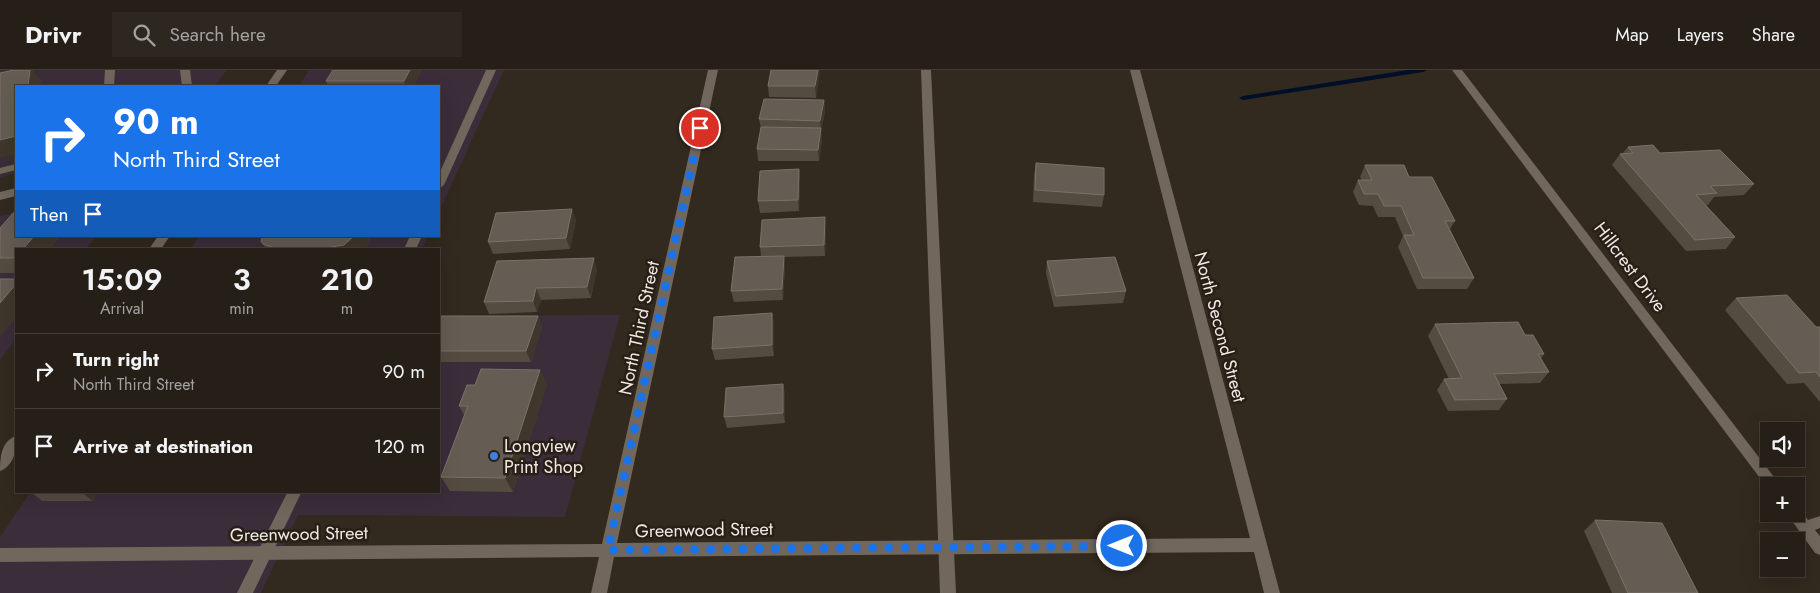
<!DOCTYPE html>
<meta charset="utf-8">
<style>
body{margin:0;font-family:Jost,sans-serif;background:#2e2720;color:#f1f3f6;height:100vh;display:flex;flex-direction:column;font-size:19px;white-space:nowrap}
*{box-sizing:border-box;margin:0}
p{font-size:16px;color:#a4a2a1}
.icon{flex:none;width:28px;height:28px;fill:none;stroke:currentColor;stroke-width:2;stroke-linecap:round;stroke-linejoin:round}
.map{position:relative;flex:1;overflow:hidden}
.side{position:absolute;left:15px;top:178px;width:425px;height:245px;display:flex;flex-direction:column;background:#261f17;border-radius:0px;box-shadow:0 5px 20px #0002,0 0 0 1px #423d36}
.side>*{flex:none}
.top-card{position:absolute;left:15px;top:15px;width:425px;height:152px;border-radius:0px;box-shadow:0 5px 20px #0002,0 0 0 1px #423d36;background:#1a73e8;color:#fff;overflow:hidden}
.controls{position:absolute;left:1760px;top:352px;display:grid;gap:10px}
.controls a{display:grid;place-items:center;width:45px;height:45px;border-radius:0px;background:#261f17;box-shadow:0 5px 20px #0002,0 0 0 1px #423d36;font-size:25px}
.pin{position:absolute;display:grid;place-items:center;width:42px;height:42px;color:#fff;margin:-21px;border:2px solid #fff;border-radius:50%;box-shadow:0 1px 5px #0007}
.me{position:absolute;width:55px;margin:-28px;rotate:270deg;stroke-linejoin:round;filter:drop-shadow(0 0 4px #0008)}
.turn{display:flex;align-items:center;gap:18px;height:105px;padding:0 15px;font-size:22px}
.turn .icon{width:65px;height:65px;stroke-width:2.5}
.turn b{display:block;font-size:35px;line-height:42px}
.then{display:flex;align-items:center;height:48px;padding:0 15px;background:#0003;gap:10px;font-size:19px}
.eta{display:flex;justify-content:space-evenly;align-items:center;height:85px;text-align:center}
.eta b{font-size:30px;font-weight:600;line-height:35px}
ul{padding:0;list-style:none}
li{display:flex;align-items:center;gap:15px;height:75px;padding:0 15px;border-top:1px solid #423d36}
li div{flex:1}
li b{display:block;font-size:19px}
li em{font-style:normal}
header{display:flex;align-items:center;gap:30px;box-sizing:border-box;height:70px;padding:0 25px;background:#261f17;border-bottom:1px solid #423d36}
header strong{font-size:24px}
nav{display:flex;gap:28px;margin-inline-start:auto;font-size:18px}
.search{width:350px;height:45px;background:#2e2720;display:flex;align-items:center;gap:12px;box-sizing:border-box;padding:0 18px;border-radius:0px;color:#a4a2a1;font-size:19px}
.map>svg:first-child{display:block}
</style>
<header>
<strong>Drivr</strong>
<div class="search"><svg class="icon" aria-label="search" viewBox="0 0 24 24"><circle cx="10" cy="10" r="6"/><path d="M15 15l6 6"/></svg>Search here</div>
<nav><a>Map</a><a>Layers</a><a>Share</a></nav>
</header>
<div class="map">
<svg width="1820" height="523" viewBox="0 0 1820 523">
<rect width="100%" height="100%" fill="#32291f"/>
<g fill="#3b2d3a">
<path d="M0 0H227L215 16H16V103L0 108Z"/>
<path d="M309 0H504L439 142V16H299Z"/>
<path d="M16 142V166H96L86 179H16V269L0 290V146Z"/>
<path d="M199 166H428L422 179H191Z"/>
<path d="M620 245 565 447 298 445 261 523H0V467L31 421H439V246Z"/>
</g>
<g fill="none" stroke-linecap="round" stroke-linejoin="round">
<path fill="#000e28" fill-rule="evenodd" d="M1408 0H1427L1423 2 1243 30 1239 28 1243 26Z"/>
<g fill="#71675c" fill-rule="evenodd">
<path d="M105 0H115L114 16H104Z"/>
<path d="M180 0H190L192 16H182Z"/>
<path d="M486 0H496L444 115 439 119V104Z"/>
<path d="M921 0H931L956 523H940Z"/>
<path d="M16 94V100L0 104V98Z"/>
<path d="M410 166H422L416 179H404Z"/>
<path d="M288 421H302L253 523H237Z"/>
</g>
<g fill="#71675c" fill-rule="evenodd">
<path d="M708 0H718L617 473 1250 468 1130 0H1140L1280 523H1264L1254 482 614 487 607 523H591L599 487 0 492V478L602 474Z"/>
<path d="M1452 0H1462L1781 416H1769V420Z"/>
<path d="M16 118V126L0 130V122Z"/>
<path d="M1796 438 1800 440 1808 450 1820 446V458L1815 460 1820 466V485L1815 483 1790 448 1788 444H1796Z"/>
</g>
<g fill="#71675c" fill-rule="evenodd">
<path d="M277 0H287L276 16H266Z"/>
<path d="M158 166H170L161 179H149Z"/>
<path d="M16 366C17 379 14 396 0 401 0 388 1 371 16 366Z"/>
</g>
</g>
<g fill="#544b41">
<path d="M422 0 413 16H328L326 11Z"/>
<path d="M771 0H820L816 28 769 27 768 16Z"/>
<path d="M824 30 825 41 821 62 822 69 819 91H758L757 79 761 58 759 49Z"/>
<path d="M1628 77 1660 83 1754 114 1744 125 1714 127 1708 135H1706L1735 167 1726 179 1686 181 1612 95 1620 84 1623 83Z"/>
<path d="M1036 93 1104 125 1102 137 1033 132 1034 105Z"/>
<path d="M1365 95 1409 107 1455 151 1450 159 1474 208 1467 219H1417L1398 177 1403 166 1395 147H1378L1373 136 1359 135 1353 122 1358 110H1362L1360 107Z"/>
<path d="M799 99 800 111 799 141 760 143 758 131Z"/>
<path d="M576 150 570 179 493 184 488 172Z"/>
<path d="M0 158 60 166 50 179H16V203H0Z"/>
<path d="M826 159 825 186 784 187 785 197 783 230 734 232 731 221 761 187 760 177Z"/>
<path d="M263 166H371L365 179H266L261 171Z"/>
<path d="M1047 191 1126 221 1123 233 1054 237 1046 203Z"/>
<path d="M597 199 591 228 541 230 537 242 489 244 484 232Z"/>
<path d="M1736 228 1816 257H1820V332L1804 313 1787 314 1725 240Z"/>
<path d="M772 243 774 255V286L715 290 712 279Z"/>
<path d="M538 246 542 257 531 292H439V249Z"/>
<path d="M1435 254 1525 265 1544 284 1541 289 1549 302 1540 313 1499 314 1507 329 1499 340 1448 341 1437 320 1444 309H1449L1428 266Z"/>
<path d="M540 300 547 314 513 422 450 421 441 407 464 345 459 336 475 315Z"/>
<path d="M783 314 785 325V353L727 358 724 347Z"/>
<path d="M30 421H99L92 431H42Z"/>
<path d="M1595 450 1698 523H1612L1584 461Z"/>
</g>
<g fill="#3f362c">
<path d="M30 0H33L42 11 41 16H28Z"/>
<path d="M410 0H422L413 16H406L404 11Z"/>
<path d="M818 0H820V2L816 28 815 16Z"/>
<path d="M824 30 825 41 821 62 820 51Z"/>
<path d="M821 58 822 69 819 91 818 80Z"/>
<path d="M16 66V84L0 88V70Z"/>
<path d="M799 99 800 111 799 141 798 130Z"/>
<path d="M572 139 576 150 570 179 566 168Z"/>
<path d="M825 147 826 159 825 186 824 175Z"/>
<path d="M34 166H60L50 179H23Z"/>
<path d="M354 166H371L365 179H331V177Z"/>
<path d="M784 186 785 197 783 230 782 219Z"/>
<path d="M594 188 597 199 591 228 587 217Z"/>
<path d="M16 214V248L0 268V233Z"/>
<path d="M536 218 541 230 537 242 533 231Z"/>
<path d="M772 243 774 255V286L772 275Z"/>
<path d="M538 246 542 257 531 292 526 281Z"/>
<path d="M540 300 547 314 513 422 505 408Z"/>
<path d="M783 314 785 325V353L783 343Z"/>
<path d="M81 421H99L92 431Z"/>
</g>
<g fill="#655c53" stroke="#7a726a">
<path d="M14 0H30L28 16H16V66L0 70V3Z"/>
<path d="M333 0H410L404 11H326Z"/>
<path d="M771 0H818L815 16H768Z"/>
<path d="M764 29 824 30 820 51 759 49Z"/>
<path d="M761 57 821 58 818 80 757 79Z"/>
<path d="M1653 75 1660 83 1720 80 1754 114 1710 116 1717 123 1696 125 1735 167 1695 170 1620 84 1633 83 1628 77Z"/>
<path d="M1036 93 1104 98V125L1035 120Z"/>
<path d="M1365 95H1404L1409 107H1432L1455 151H1445L1474 208H1423L1404 165H1414L1401 136H1384L1378 124H1364L1358 110H1372Z"/>
<path d="M799 99 798 130 758 131 760 101Z"/>
<path d="M572 139 566 168 488 172 496 143Z"/>
<path d="M15 141H16V166H34L23 179H16V187L15 188H0V158Z"/>
<path d="M825 147 824 175 760 177 762 150Z"/>
<path d="M263 166H354L344 175 331 177V179H271L272 177 263 174 261 171Z"/>
<path d="M784 186 782 219 731 221 735 187Z"/>
<path d="M1115 187 1126 221 1056 226 1047 191Z"/>
<path d="M594 188 587 217 536 218 533 231 484 232 497 191Z"/>
<path d="M0 209H16V214L0 233Z"/>
<path d="M1787 225 1816 257H1820V307L1816 302 1799 303 1736 228Z"/>
<path d="M772 243V275L712 279 714 247Z"/>
<path d="M440 246H538L526 281H439V249Z"/>
<path d="M1518 252 1525 265H1533L1544 284H1538L1549 302 1494 304 1507 329 1455 330 1444 309 1462 308 1435 254Z"/>
<path d="M481 299 540 300 505 408 441 407 468 336H459L467 315H475Z"/>
<path d="M783 314V343L724 347 726 318Z"/>
<path d="M1595 450 1662 453 1698 523H1628Z"/>
</g>
<g fill="none" stroke-linecap="round" stroke-linejoin="round">
<path stroke="#1a73e8" stroke-width="9" stroke-dasharray="0 16.2" d="M700 58 608 480 1122 476"/>
</g>
<circle fill="#3f7fe0" stroke="#281f16" stroke-width="2" cx="494" cy="386" r="5"/>
<g text-anchor="middle" stroke-width="5" stroke-linejoin="round" paint-order="stroke">
<g font-size="18" fill="#f0eae4" stroke="#281f16">
<text transform="translate(1630 197) rotate(53)" y="6">Hillcrest Drive</text>
<text transform="translate(1220 257) rotate(75)" y="6">North Second Street</text>
<text transform="translate(639 258) rotate(-78)" y="6">North Third Street</text>
<text transform="translate(704 460) rotate(-1)" y="6">Greenwood Street</text>
<text transform="translate(299 464) rotate(-1)" y="6">Greenwood Street</text>
</g>
<g font-size="18" fill="#f0eae4" stroke="#281f16" text-anchor="start">
<text x="504" y="382">Longview<tspan x="504" dy="21">Print Shop</tspan></text>
</g>
</g>
</svg>
<div class="controls">
<a><svg class="icon" aria-label="sound" viewBox="0 0 24 24"><path d="M4 9h4l5-4v14l-5-4H4zM17 9q2 3 0 6"/></svg></a>
<a>+</a>
<a>−</a>
</div>
<div class="pin" style="left:700px;top:58px;background:#d93025"><svg class="icon" aria-label="arrive" viewBox="0 0 24 24"><path d="M6 21V4h12l-3 4 3 4H6"/></svg></div>
<svg class="me" style="left:1122px;top:476px" viewBox="-20 -20 40 40"><circle r="17" fill="#1a73e8" stroke="#fff" stroke-width="3"/><path d="M0-11L8 9 0 5-8 9z" fill="#fff"/></svg>
<div class="top-card">
<div class="turn"><svg class="icon" aria-label="right" viewBox="0 0 24 24"><path d="M7 20v-9h11M14 6l5 5-5 5"/></svg><div><b>90 m</b>North Third Street</div></div>
<div class="then">Then<svg class="icon" aria-label="arrive" viewBox="0 0 24 24"><path d="M6 21V4h12l-3 4 3 4H6"/></svg></div>
</div>
<section class="side">
<div class="eta">
<div><b>15:09</b><p>Arrival</p></div>
<div><b>3</b><p>min</p></div>
<div><b>210</b><p>m</p></div>
</div>
<ul>
<li><svg class="icon" aria-label="right" viewBox="0 0 24 24"><path d="M7 20v-9h11M14 6l5 5-5 5"/></svg><div><b>Turn right</b><p>North Third Street</p></div><em>90 m</em></li>
<li><svg class="icon" aria-label="arrive" viewBox="0 0 24 24"><path d="M6 21V4h12l-3 4 3 4H6"/></svg><div><b>Arrive at destination</b></div><em>120 m</em></li>
</ul>
</section>
</div>
